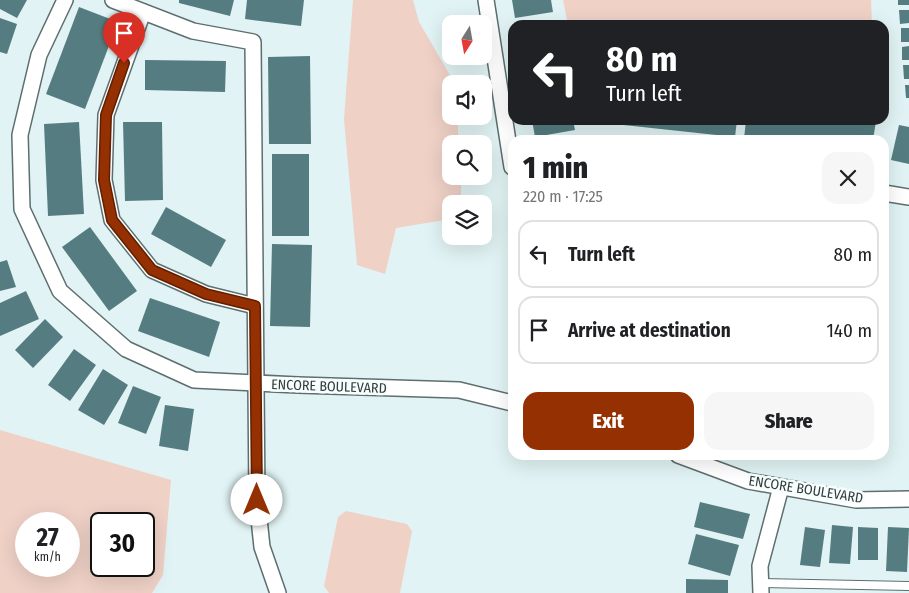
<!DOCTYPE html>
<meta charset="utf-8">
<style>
body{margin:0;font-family:"Fira Sans Condensed",sans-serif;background:#f6f6f6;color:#202124;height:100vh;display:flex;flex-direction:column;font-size:19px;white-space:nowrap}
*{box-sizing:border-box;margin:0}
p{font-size:16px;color:#757577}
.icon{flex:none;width:28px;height:28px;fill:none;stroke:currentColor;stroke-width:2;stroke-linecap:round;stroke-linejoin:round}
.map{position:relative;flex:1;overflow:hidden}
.side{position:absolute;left:508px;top:135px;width:381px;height:325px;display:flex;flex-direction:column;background:#fff;border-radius:15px;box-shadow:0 5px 20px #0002}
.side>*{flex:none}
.guide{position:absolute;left:508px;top:20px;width:381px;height:105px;border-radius:15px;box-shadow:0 5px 20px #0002;background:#202124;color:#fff;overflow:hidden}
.needle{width:32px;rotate:191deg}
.fabs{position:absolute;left:442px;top:15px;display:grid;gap:10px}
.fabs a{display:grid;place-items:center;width:50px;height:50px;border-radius:10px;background:#fff;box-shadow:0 5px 20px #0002;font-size:25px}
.speed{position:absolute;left:15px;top:512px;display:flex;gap:10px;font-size:25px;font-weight:700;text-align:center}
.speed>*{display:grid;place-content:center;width:65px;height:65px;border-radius:50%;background:#fff;box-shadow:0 5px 20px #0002;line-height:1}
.speed small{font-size:12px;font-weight:400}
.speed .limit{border:2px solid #111;border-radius:8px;background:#fff;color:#111}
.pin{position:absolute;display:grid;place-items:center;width:42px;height:42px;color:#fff;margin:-51px -21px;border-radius:50% 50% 50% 0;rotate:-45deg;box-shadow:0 0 5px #0007}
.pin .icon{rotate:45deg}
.me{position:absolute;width:55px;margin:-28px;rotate:0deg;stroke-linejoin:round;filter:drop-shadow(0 0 4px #0008)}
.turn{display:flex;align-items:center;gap:18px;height:105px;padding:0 15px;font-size:22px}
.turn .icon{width:65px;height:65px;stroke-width:2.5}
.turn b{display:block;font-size:35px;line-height:42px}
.round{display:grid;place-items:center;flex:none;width:52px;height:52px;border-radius:15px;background:#f6f6f6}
.headline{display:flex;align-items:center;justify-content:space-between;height:85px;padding:0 15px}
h1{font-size:30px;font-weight:800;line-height:38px}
.cta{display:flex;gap:10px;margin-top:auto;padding:10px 15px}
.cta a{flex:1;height:58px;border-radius:15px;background:#953002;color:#fff;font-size:20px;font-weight:800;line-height:58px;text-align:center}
.cta a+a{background:#f6f6f6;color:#202124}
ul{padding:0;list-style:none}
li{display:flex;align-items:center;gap:15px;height:68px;margin:0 10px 8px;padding:0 5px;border:2px solid #e0e0e0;border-radius:15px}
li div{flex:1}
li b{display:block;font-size:19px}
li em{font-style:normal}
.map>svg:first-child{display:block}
</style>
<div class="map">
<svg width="909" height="593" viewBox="0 0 909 593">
<rect width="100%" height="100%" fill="#e1f3f4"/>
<g fill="#efd1c6" fill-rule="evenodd">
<path d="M353 0H413L419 22 454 82V84H451V116H457L459 144H451V176H461V204H451V219L396 228 385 274 357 265 344 119Z"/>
<path d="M563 0H871L872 25H568Z"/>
<path d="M0 430 171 480 163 575 152 593H0ZM26 524H69V566H26ZM101 524H144V566H101Z"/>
<path d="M346 511 407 524 412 531 400 593H329L324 586 338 517Z"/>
</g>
<g fill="#557d81">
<path d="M0 0H27L17 18 0 9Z"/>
<path d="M179 0H234L230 16 179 3Z"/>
<path d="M247 0H304L301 26 245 19Z"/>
<path d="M512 0H551L553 12 515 18Z"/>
<rect x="898" y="0" width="11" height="5"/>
<path d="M79 7 118 22 85 109 46 94Z"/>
<path d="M899 10H909V23L900 24Z"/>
<path d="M0 18 17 24 7 54 0 52Z"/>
<rect x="901" y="28" width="8" height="14"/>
<path d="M909 46V60H902V47Z"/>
<path d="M310 56 311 144H269L268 57Z"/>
<path d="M145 60 226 61 225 92 145 90Z"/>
<path d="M903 65H909V79H904Z"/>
<path d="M905 85H909V98H906Z"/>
<path d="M532 120H573L575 130 535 137Z"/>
<path d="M606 120H737L735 137 605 123Z"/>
<path d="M746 120H869L876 121 873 140H755L744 139Z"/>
<path d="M79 122 84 214 48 216 44 124Z"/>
<path d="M123 122H162L163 200 125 201Z"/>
<path d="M899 125 909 127V164L891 160Z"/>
<rect x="272" y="154" width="37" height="82"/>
<path d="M166 207 226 240 211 267 151 234Z"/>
<path d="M90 227 137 291 109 311 62 247Z"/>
<path d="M272 244 312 245 310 327 270 326Z"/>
<path d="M7 260 16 287 0 291V262Z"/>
<path d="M26 291 39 319 0 336V303Z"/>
<path d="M150 298 220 322 209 357 138 331Z"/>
<path d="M45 319 63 337 33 368 15 350Z"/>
<path d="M74 349 96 365 70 401 48 385Z"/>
<path d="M103 369 128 385 104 425 78 410Z"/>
<path d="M133 386 161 397 146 434 118 423Z"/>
<path d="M165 405 194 409 188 451 159 446Z"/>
<path d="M700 502 750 514 743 539 694 527Z"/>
<path d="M832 525 853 527 850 564 829 563Z"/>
<path d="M805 527 825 530 820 567 800 565Z"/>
<path d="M858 527 878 528V560H858Z"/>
<path d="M888 527 909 528 907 572 886 571Z"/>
<path d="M696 534 739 545 730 576 688 564Z"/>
<path d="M686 579 728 580V593H686Z"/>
</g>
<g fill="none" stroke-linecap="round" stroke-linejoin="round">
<g stroke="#5e6e6f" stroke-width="10">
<path id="service" d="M761 583 909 586"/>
</g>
<g stroke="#5e6e6f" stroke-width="18">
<g id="minor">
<path d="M65 0 39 55 20 135 22 209 60 291 126 349 194 380 298 385 459 390 512 403"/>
<path d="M113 0 193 31 253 42 257 500 262 547 278 593"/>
<path d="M486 0 512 167"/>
<path d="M143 12 106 115 104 180 112 220 152 270 206 294 255 306"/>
<path d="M884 193 909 197"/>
<path d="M678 455 748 481 856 500 909 499"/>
<path d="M761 593 760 566 781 487"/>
</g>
</g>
<use href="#service" stroke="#fff" stroke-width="8"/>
<use href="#minor" stroke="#fff" stroke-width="15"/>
</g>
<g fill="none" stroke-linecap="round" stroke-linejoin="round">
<g stroke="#611f01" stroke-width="12">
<path id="route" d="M124 63 106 115 104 180 112 220 152 270 206 294 255 306 257 500"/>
</g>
<use href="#route" stroke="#953002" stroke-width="9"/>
</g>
<g text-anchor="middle" stroke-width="5" stroke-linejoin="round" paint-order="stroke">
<g font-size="14" fill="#353c3c" stroke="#f7fefe">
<text transform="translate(329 386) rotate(2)" y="5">ENCORE BOULEVARD</text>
<text transform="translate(806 489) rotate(9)" y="5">ENCORE BOULEVARD</text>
</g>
</g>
</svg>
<div class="fabs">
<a><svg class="needle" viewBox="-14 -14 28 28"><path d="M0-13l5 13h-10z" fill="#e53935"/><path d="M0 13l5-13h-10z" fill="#757577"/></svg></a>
<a><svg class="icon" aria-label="sound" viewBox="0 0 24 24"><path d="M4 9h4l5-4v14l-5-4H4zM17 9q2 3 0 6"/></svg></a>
<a><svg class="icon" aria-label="search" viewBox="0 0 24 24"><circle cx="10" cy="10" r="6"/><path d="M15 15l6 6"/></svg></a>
<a><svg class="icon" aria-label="layers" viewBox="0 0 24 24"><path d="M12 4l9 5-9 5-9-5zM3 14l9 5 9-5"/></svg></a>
</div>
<div class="speed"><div>27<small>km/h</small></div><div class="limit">30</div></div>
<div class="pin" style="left:124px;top:63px;background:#d93025"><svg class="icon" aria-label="arrive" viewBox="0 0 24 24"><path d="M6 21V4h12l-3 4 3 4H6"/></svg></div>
<svg class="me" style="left:257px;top:500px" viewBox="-20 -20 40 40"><circle r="19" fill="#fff"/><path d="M0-13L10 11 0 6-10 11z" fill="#953002"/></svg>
<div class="guide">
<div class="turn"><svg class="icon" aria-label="left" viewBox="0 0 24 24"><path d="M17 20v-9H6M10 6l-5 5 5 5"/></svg><div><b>80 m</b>Turn left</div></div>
</div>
<section class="side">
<div class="headline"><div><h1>1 min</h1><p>220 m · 17:25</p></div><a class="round"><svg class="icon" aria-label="close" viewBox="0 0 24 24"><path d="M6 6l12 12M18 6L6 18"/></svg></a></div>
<ul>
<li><svg class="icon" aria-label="left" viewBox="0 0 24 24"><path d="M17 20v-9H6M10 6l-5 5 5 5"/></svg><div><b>Turn left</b></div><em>80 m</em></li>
<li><svg class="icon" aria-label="arrive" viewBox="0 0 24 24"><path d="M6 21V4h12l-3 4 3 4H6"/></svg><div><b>Arrive at destination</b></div><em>140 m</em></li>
</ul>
<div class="cta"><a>Exit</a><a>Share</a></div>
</section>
</div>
